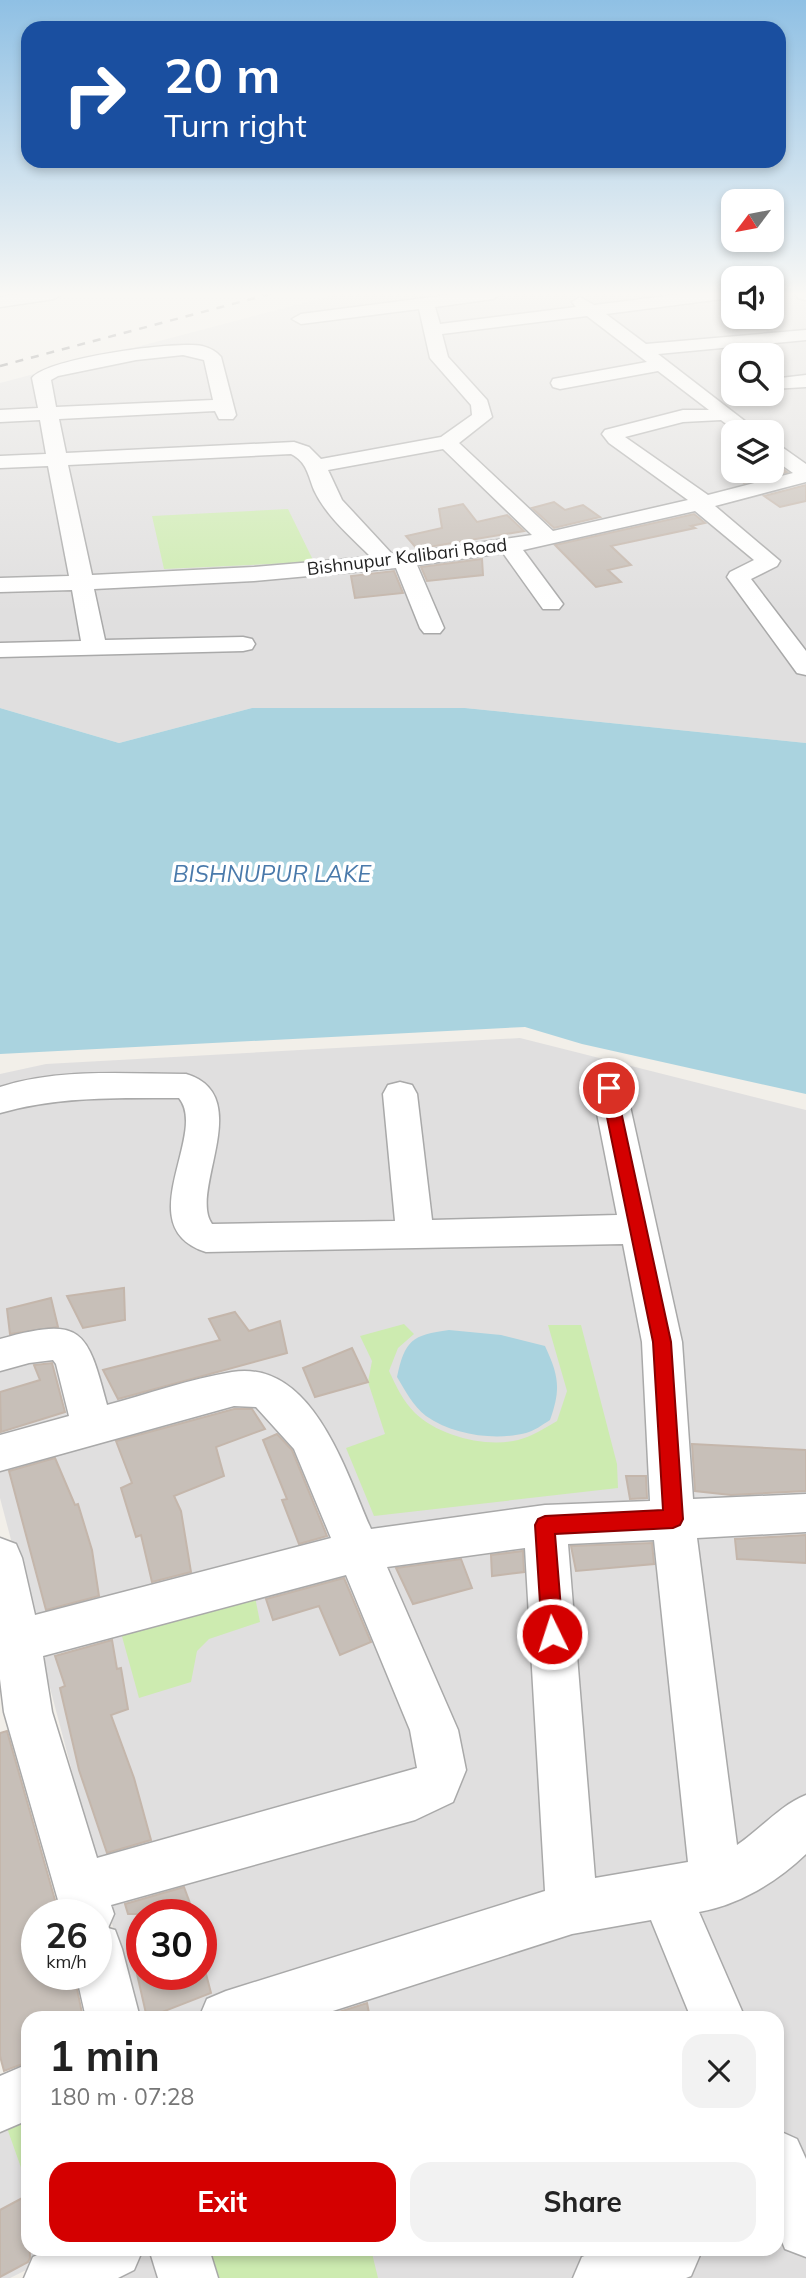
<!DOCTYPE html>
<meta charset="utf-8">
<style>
body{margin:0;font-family:Mulish,sans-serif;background:#f2f2f2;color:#222;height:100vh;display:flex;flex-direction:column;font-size:26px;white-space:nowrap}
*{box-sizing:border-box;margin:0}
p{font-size:23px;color:#767676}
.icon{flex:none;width:38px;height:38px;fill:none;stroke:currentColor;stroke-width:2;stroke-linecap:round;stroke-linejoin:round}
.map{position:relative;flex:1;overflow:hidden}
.details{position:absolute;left:21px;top:2011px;width:763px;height:245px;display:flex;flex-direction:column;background:#fff;border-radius:21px;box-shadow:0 4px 10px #0003}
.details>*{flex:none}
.banner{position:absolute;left:21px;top:21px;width:765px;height:147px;border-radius:21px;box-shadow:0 4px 10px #0003;background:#1a4fa0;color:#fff;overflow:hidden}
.needle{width:46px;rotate:238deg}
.fabs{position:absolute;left:721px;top:189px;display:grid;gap:14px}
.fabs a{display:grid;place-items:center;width:63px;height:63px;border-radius:14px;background:#fff;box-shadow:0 4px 10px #0003;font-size:35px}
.speed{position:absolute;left:21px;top:1899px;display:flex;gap:14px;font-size:35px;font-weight:700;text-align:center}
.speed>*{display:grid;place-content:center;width:91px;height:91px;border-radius:50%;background:#fff;box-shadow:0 4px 10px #0003;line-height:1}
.speed small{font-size:18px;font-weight:400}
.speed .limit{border:10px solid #d22;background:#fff;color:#111}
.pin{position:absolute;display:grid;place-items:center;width:60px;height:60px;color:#fff;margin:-30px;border:4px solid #fff;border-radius:50%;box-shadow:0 2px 7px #0007}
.me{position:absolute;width:77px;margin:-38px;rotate:356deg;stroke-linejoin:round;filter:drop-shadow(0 0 5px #0008)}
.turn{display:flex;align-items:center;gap:24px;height:147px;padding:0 28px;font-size:32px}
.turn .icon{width:91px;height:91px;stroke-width:2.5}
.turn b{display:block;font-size:49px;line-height:60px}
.round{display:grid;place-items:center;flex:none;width:74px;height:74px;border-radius:21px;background:#f2f2f2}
.head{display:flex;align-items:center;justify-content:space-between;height:119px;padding:0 28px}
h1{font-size:42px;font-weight:700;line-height:52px}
.action{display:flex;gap:14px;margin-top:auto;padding:14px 28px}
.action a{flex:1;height:80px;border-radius:21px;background:#d40000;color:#fff;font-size:28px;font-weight:700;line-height:80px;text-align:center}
.action a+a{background:#f2f2f2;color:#222}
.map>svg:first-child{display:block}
</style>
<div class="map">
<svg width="806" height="2278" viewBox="0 0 806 2278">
<rect width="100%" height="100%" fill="#f2efe9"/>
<g fill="#e0dfdf" fill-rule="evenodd">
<path d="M338 294H733V317H772V294H806V743L465 708H252L119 743 0 708V383ZM733 355H772V394H733ZM733 432H772V471H733Z"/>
<path d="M520 1038 806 1110V2278H27L39 2270 103 2249H777V2018H260L323 1971 197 2018H137L0 1498V1074L46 1064ZM142 1914H201V1974H142Z"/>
<path d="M28 2093V2249H69L10 2278H0V2106Z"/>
</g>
<g fill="#cdebb0">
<path d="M288 509 314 562 164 569 152 516Z"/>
<path d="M404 1324 414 1334 398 1348 389 1371C396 1386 403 1401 415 1413 439 1436 486 1448 518 1440 531 1437 545 1428 557 1421L567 1391 548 1325H581L617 1464 618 1488 374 1516 346 1448 385 1434 368 1382 372 1361 360 1336Z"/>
<path d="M252 1582 260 1622 209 1639 197 1651 191 1682 139 1698 118 1622Z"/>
<path d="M28 2096V2178L25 2179 0 2108Z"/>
<path d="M209 2249H371L378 2278H216Z"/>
</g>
<g fill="#aad3df">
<path d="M0 708 119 743 252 708H465L806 743V1094L582 1044 525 1027 0 1054Z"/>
<path d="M449 1330 501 1335 545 1346C559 1376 561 1389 550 1420 542 1425 534 1431 526 1433 495 1441 453 1435 426 1416 413 1406 405 1390 397 1377 405 1340 412 1335 449 1330Z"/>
</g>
<g fill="#c7bfb8" stroke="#c4b6ab" stroke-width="2">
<path d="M772 461 787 472 744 483 728 472 772 471Z"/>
<path d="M806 485V501L780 507 764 496Z"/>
<path d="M554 502 565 510 583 505 600 517 554 528 532 508Z"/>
<path d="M463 504 477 522 507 515 524 531 417 549 406 536 442 528 439 509Z"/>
<path d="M694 514 705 523 691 526 695 528 611 546 631 565 608 570 621 582 596 587 555 545Z"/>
<path d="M482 559 483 575 427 581 421 567Z"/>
<path d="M394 571 403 593 355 598 351 576Z"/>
<path d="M124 1288 125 1320 83 1328 67 1296Z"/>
<path d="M51 1298 58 1327 10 1334 7 1309Z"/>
<path d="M235 1312 249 1331 280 1321 287 1353 118 1399 103 1370 220 1340 209 1319Z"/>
<path d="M352 1348 368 1382 315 1397 303 1368Z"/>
<path d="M52 1363 65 1412 1 1432 0 1392 40 1380 34 1365Z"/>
<path d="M234 1409H252L265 1429 216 1447 224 1476 174 1496 181 1511 191 1572 152 1582 141 1535 136 1537 121 1488 132 1483 116 1441Z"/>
<path d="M277 1434 292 1450 327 1536 299 1544 282 1500 287 1499 263 1440Z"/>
<path d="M692 1444 806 1450V1491L731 1495 695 1491Z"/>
<path d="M55 1458 75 1505 78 1504 92 1550 99 1596 46 1610 9 1471Z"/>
<path d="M626 1476H646L647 1498 630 1499Z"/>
<path d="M806 1535V1563L737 1559 735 1539Z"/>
<path d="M652 1543 654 1564 576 1571 571 1546Z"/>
<path d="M523 1551 524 1572 492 1576 491 1555Z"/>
<path d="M461 1559 472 1588 413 1604 396 1568Z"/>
<path d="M344 1578 371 1642 340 1655 319 1606 273 1620 266 1599Z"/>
<path d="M112 1640 117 1669 121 1668 128 1709 111 1715 134 1778 151 1840 107 1853 79 1770 60 1688 65 1686 55 1656Z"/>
<path d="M7 1731 59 1914H37V1974H74L83 2018H28V2062L4 2071 0 2056V1733Z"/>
<path d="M184 1887 194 1914H128L125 1904Z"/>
<path d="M137 1974H206L211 1993 147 2018Z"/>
<path d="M367 2003 370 2018H320Z"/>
<path d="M28 2195 30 2258 28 2262 0 2277V2210Z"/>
</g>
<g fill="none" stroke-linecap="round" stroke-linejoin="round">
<g stroke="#a9a9a9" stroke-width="3">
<g id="minor">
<path d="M21 294H62L54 299 0 307V297Z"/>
<path d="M456 294H501L493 299 435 307 440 324 576 307 572 302 580 297 594 305 683 294H730L722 299 606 314 646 344 806 330V340L658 354 759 432H737L721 420 683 422 625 437 708 495 793 473 772 458V443L779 445 806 464V482L715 506 780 561 777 566 751 579 806 651V675L797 673 727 577 730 572 754 560 695 511 523 550 563 604 559 609H543L503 553 417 565 444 628 440 633H424L420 628 396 568 254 581 94 589 105 640 243 637 252 639 255 644 252 649 243 651 0 657V643L81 641 72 590 0 592V578L69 576 48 466 0 468V456L46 454 40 420 0 422V410L38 408 32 378C48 358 175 341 202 346 210 348 216 351 221 357L236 415 233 419H219L215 411 59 419 66 453 294 442 309 447 321 459 441 437 472 415 471 405 430 358 419 309 301 324 292 319 301 314ZM587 316 647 362 553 379 551 383 553 387 560 389 658 371 709 410H683L605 430 602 434 609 443 688 500 553 531 459 443 492 417 487 400 448 357 442 334ZM183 355 204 360 213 400 56 407 51 380 58 376 136 360ZM443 449 532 535 393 555 342 500 328 470ZM291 454C307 462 308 475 314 490 326 516 351 537 371 557L254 567 92 575 68 465Z"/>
<path d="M796 294H806V300L798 298Z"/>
<path d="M806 375V387L772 389V379Z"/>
<path d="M186 1074C257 1095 188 1191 212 1224L395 1221 383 1094 388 1085 400 1082 412 1085 417 1094 432 1220 617 1215 592 1088 597 1080 609 1076 621 1080 626 1088 682 1342 693 1499 806 1494V1532L697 1538 737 1845C761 1829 779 1806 806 1795V1854C777 1882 739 1905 699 1912L745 2018H691L651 1920 572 1934 311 2018H199L207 1999 226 1991 545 1891 525 1548 387 1567 458 1730 466 1770 453 1802 415 1820 111 1905 114 1914 108 1928 115 1930 122 1949 140 2018H86L76 1974H96V1914H62L4 1712 0 1679V1538L16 1544 22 1558 35 1615 331 1538 294 1449 256 1407 234 1406 0 1471V1435L69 1416 56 1364 53 1360 29 1363 0 1371V1339C82 1316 87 1329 107 1405 148 1394 190 1379 232 1372 313 1359 346 1473 371 1529L545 1505 650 1501 642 1342 623 1244 206 1252C128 1227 209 1134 179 1098 118 1098 58 1096 0 1113V1087C58 1068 126 1074 186 1074ZM654 1540 688 1862 595 1878 568 1544ZM346 1575 410 1730 417 1768 97 1858 52 1712 43 1656Z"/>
<path d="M28 2064V2120L0 2132V2076Z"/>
<path d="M777 2130 797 2139 806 2159V2257L785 2249 777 2229Z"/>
<path d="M49 2249H143L134 2270 118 2278H24L33 2257Z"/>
<path d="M149 2249H209L218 2278H158Z"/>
<path d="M601 2249H697L700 2255 691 2276 686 2278H573L582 2257Z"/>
</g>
</g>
<use href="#minor" fill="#fff" fill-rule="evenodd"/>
<path stroke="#707070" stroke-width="2.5" stroke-dasharray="8 8" stroke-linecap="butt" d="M0 366 270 294"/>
</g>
<linearGradient id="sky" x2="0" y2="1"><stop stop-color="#8fc0e4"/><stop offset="0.48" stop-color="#f9f8f5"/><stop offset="1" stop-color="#f9f8f5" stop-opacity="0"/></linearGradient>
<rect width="806" height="613" fill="url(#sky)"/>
<path fill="#d40000" stroke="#8a0000" stroke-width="2" d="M609 1082 616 1088 671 1342 683 1519 680 1525 673 1528 555 1534 563 1634 560 1642 552 1644 545 1642 542 1634 535 1525 538 1519 545 1516 663 1510 653 1342 601 1088Z"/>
<g text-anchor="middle" stroke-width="7" stroke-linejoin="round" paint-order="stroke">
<g font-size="18" fill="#222" stroke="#fff">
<text transform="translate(407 557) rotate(-7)" y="6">Bishnupur Kalibari Road</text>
</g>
<g font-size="23" font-style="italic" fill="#4a7aab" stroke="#fff">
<text x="272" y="882">BISHNUPUR LAKE</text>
</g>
</g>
</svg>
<div class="fabs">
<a><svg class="needle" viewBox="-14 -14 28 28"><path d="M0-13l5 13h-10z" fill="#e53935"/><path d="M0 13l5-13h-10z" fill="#767676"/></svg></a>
<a><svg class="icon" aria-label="sound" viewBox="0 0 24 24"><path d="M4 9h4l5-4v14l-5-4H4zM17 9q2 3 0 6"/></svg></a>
<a><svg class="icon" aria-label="search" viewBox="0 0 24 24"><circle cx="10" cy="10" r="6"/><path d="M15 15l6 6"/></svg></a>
<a><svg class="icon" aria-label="layers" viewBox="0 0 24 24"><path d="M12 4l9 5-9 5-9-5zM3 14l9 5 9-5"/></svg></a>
</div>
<div class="speed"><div>26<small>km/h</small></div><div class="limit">30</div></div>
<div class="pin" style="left:609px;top:1088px;background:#d93025"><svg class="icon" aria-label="arrive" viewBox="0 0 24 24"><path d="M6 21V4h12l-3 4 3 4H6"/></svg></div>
<svg class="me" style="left:552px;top:1634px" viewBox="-20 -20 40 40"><circle r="17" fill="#d40000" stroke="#fff" stroke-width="3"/><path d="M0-11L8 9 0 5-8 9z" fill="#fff"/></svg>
<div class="banner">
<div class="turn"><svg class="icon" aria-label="right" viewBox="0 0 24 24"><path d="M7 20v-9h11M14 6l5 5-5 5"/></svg><div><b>20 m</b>Turn right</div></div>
</div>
<section class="details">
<div class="head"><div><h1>1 min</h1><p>180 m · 07:28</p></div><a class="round"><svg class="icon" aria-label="close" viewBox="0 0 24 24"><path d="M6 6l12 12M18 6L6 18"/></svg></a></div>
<div class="action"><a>Exit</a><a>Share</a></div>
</section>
</div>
